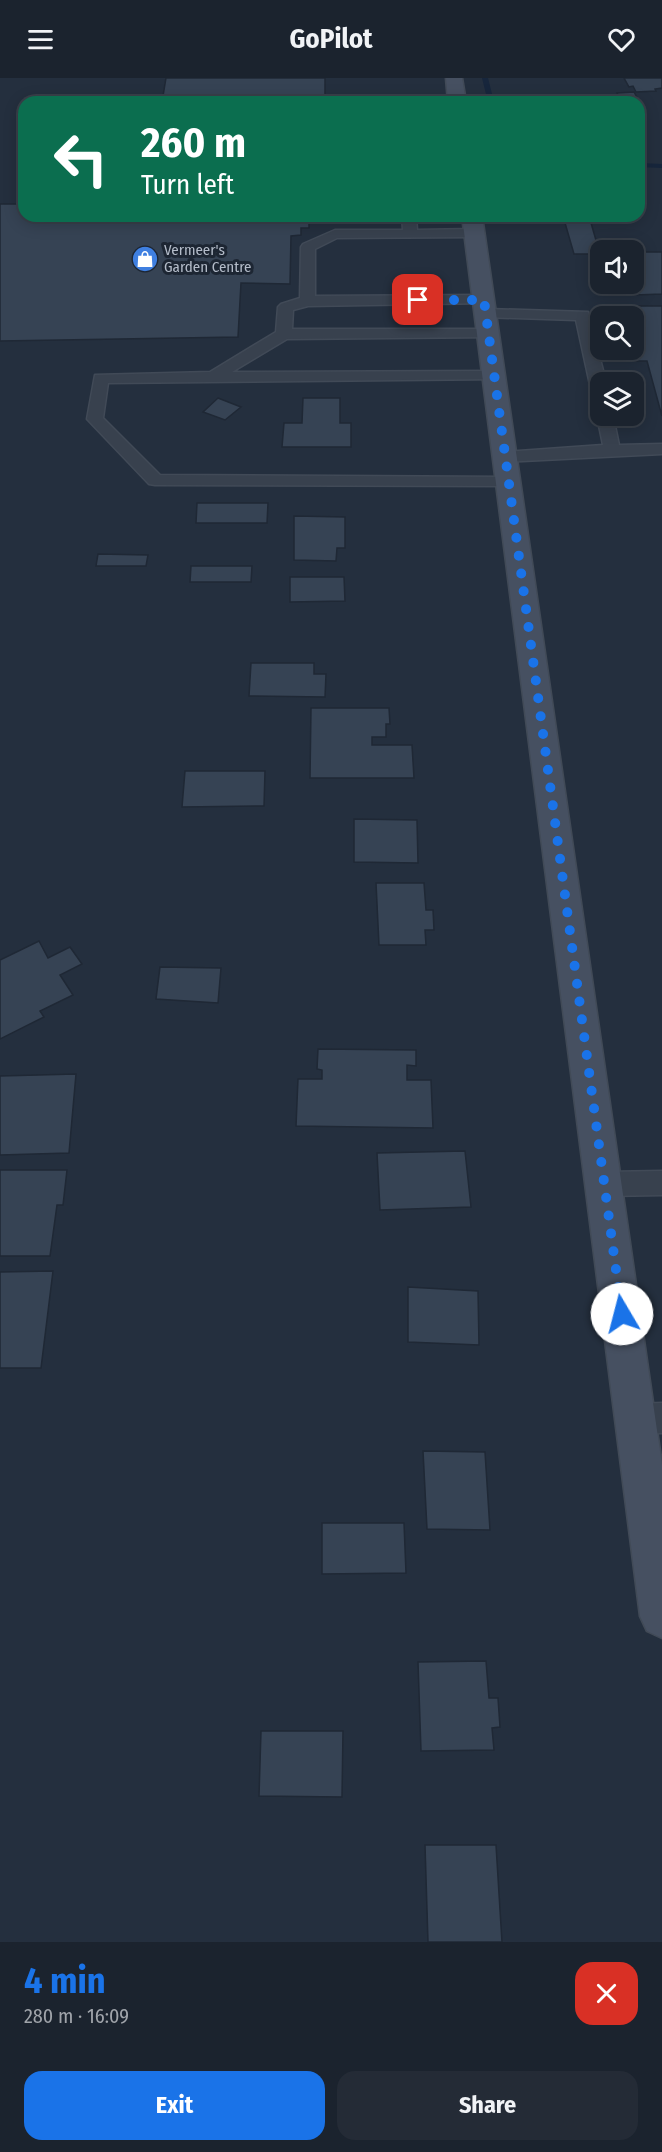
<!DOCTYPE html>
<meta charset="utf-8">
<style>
body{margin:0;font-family:"Fira Sans Condensed",sans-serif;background:#242b36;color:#f1f3f6;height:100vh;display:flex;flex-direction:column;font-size:22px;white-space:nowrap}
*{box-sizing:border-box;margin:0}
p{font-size:20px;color:#a0a4aa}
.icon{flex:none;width:33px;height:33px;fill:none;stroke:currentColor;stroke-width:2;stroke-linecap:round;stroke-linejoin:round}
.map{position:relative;height:1864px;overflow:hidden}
.details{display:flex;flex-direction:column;background:#1b232e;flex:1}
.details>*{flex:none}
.top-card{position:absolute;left:18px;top:18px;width:627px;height:126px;border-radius:18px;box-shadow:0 3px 15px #0003,0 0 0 2px #39404a;background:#0b6e4f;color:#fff;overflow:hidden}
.controls{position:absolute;left:590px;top:162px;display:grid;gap:12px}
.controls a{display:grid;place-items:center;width:54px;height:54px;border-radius:12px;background:#1b232e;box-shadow:0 3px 15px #0003,0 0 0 2px #39404a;font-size:30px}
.pin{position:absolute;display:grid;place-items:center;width:51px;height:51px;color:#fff;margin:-26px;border-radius:12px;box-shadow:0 3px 9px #0006}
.me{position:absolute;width:66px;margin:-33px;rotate:352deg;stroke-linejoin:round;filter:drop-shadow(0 0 4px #0008)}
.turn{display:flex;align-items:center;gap:21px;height:126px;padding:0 24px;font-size:27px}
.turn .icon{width:78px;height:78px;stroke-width:2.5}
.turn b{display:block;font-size:42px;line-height:51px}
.round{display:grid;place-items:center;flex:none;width:63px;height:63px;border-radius:18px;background:#242b36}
.headline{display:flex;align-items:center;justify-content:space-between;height:102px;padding:0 24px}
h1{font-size:36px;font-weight:700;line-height:45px;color:#1a73e8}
.cta{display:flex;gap:12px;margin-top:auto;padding:12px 24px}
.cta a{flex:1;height:69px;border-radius:18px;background:#1a73e8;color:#fff;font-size:24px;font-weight:700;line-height:69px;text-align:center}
.cta a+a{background:#242b36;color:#f1f3f6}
header{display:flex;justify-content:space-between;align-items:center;height:78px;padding:0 24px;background:#1b232e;font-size:27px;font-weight:700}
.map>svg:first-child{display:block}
</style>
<header><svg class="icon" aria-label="menu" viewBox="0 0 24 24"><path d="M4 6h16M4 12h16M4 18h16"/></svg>GoPilot<svg class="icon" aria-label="heart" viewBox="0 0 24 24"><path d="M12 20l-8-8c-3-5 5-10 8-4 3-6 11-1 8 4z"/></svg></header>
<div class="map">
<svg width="662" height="1864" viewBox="0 0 662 1864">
<rect width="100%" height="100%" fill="#242f3e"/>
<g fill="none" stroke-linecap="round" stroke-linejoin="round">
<g fill="#17263c" fill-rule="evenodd">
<path d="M482 0H488L494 24H488Z"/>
<path d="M639 85 662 86V90L639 89Z"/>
</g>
</g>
<g fill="#364354" stroke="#1f2835" stroke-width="1.5">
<path d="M166 0H325V19L209 17 208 24H162Z"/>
<path d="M624 0H662V10L655 11 656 13 636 14 633 8 629 9Z"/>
<path d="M634 14 644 32H639V24H621L617 15Z"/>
<path d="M0 126H24V138H303V141H309V150H301V157L291 158 290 206 241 205 238 259 0 263Z"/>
<path d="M563 138H589L600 176H574Z"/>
<path d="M633 174H662V216L635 217 632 206 635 205Z"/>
<path d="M621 228H662V338L647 283H635L632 272 633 238H624Z"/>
<path d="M218 320 241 329 225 342 203 334Z"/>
<path d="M303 320H340V345H351V369H282L284 345H302Z"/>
<path d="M197 425H268L267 445H196Z"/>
<path d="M294 438 345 439V470H337L336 483 294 482Z"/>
<path d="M98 476 148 477 146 488H96Z"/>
<path d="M191 488H252L251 504H190Z"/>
<path d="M290 499H344L345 523 290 524Z"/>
<path d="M251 585H314V596H326L325 619 249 618Z"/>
<path d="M311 630H389L390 646H386V659H372V667H412L414 700H310Z"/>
<path d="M185 693H265L264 728 182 729Z"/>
<path d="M354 741 417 742 418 785 354 784Z"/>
<path d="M376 805H424L426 832H433L434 852H425L426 867H379Z"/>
<path d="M39 863 48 880 70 869 82 886 60 897 73 917 40 933 44 939 0 961V882Z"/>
<path d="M160 889 221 890 218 925 156 921Z"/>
<path d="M318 971 416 972V988L407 987V1002H431L433 1050 296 1048 298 1001H322V992L317 991Z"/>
<path d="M76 996 69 1075 0 1077V998Z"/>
<path d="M465 1073 471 1129 380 1132 377 1075Z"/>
<path d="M0 1092H67L63 1127H57L50 1178H0Z"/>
<path d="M53 1193 41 1290H0V1194Z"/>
<path d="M408 1209 478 1213 479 1267 408 1264Z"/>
<path d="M423 1373 485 1374 490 1452 427 1451Z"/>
<path d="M322 1445H404L406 1495 322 1496Z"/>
<path d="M486 1583 489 1620H498L500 1649 492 1650 494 1672 421 1673 418 1584Z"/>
<path d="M261 1653H343L342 1719 259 1718Z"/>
<path d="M425 1767H496L502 1864H428Z"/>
</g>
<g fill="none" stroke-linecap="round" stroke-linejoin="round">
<g stroke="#414a57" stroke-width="3">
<g id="service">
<path d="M402 138H416L417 152 475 151 482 155 475 159 337 160 315 171V218L484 217 489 219 492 222 489 225 308 228 293 232 292 251H489L494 253 497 256 494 259 287 261 232 294 494 293 500 295 502 298 500 301 108 305 103 340 160 397 508 399 514 400 517 404 514 408 155 407 149 406 87 341 95 297 210 294 276 254 278 229 281 226 300 220 301 169 303 166 335 152H403Z"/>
<path d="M487 231 588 234 606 304H600V321L592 316 576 242 482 239 479 236Z"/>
<path d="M600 334V338H613L619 367 662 366V376L505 384 499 383 496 379 499 375 505 374 603 367 597 338Z"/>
<path d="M662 1093V1117L605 1118 596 1115 592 1106 596 1097 605 1094Z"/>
<path d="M662 1325V1355L636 1356 626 1351 621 1341 626 1331 636 1326Z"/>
</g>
</g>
<g stroke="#414a57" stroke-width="3">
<g id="secondary">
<path d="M446 0H462L466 24H448Z"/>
<path d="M462 138H482L662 1387V1560L647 1553 640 1538Z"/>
</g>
</g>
<use href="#service" fill="#38414e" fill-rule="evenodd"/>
<use href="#secondary" fill="#465061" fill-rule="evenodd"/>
</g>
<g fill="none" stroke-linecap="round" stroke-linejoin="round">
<path stroke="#1a73e8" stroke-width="10" stroke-dasharray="0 18" d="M418 222H484L622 1236"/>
</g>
<defs>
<g id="shop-disc" transform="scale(1.35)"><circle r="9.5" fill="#3f7fe0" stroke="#1d2633"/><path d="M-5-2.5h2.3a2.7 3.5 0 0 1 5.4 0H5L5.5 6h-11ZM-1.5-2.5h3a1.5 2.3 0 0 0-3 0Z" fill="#fff"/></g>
</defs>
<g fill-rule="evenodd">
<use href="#shop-disc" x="145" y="181"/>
</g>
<g text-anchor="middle" stroke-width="6" stroke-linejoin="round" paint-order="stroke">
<g font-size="15" fill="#b4bcc9" stroke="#1d2633" text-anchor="start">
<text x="164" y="177">Vermeer's<tspan x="164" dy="17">Garden Centre</tspan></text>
</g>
</g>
</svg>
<div class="controls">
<a><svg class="icon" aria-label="sound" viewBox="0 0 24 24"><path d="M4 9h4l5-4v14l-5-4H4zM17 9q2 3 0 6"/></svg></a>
<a><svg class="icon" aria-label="search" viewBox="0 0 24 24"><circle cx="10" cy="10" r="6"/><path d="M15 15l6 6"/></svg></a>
<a><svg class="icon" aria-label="layers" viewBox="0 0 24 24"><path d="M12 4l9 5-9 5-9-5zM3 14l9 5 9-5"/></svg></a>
</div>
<div class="pin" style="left:418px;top:222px;background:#d93025"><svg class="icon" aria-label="arrive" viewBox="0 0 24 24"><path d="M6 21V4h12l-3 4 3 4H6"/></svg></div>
<svg class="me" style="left:622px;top:1236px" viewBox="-20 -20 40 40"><circle r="19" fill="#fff"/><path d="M0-13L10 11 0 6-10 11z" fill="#1a73e8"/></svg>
<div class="top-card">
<div class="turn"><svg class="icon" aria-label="left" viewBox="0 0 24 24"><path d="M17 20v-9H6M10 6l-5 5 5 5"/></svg><div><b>260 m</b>Turn left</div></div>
</div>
</div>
<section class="details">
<div class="headline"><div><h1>4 min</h1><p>280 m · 16:09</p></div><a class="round" style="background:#d93025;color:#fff"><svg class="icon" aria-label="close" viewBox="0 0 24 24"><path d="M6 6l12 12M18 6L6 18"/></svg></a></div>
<div class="cta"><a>Exit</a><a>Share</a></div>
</section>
